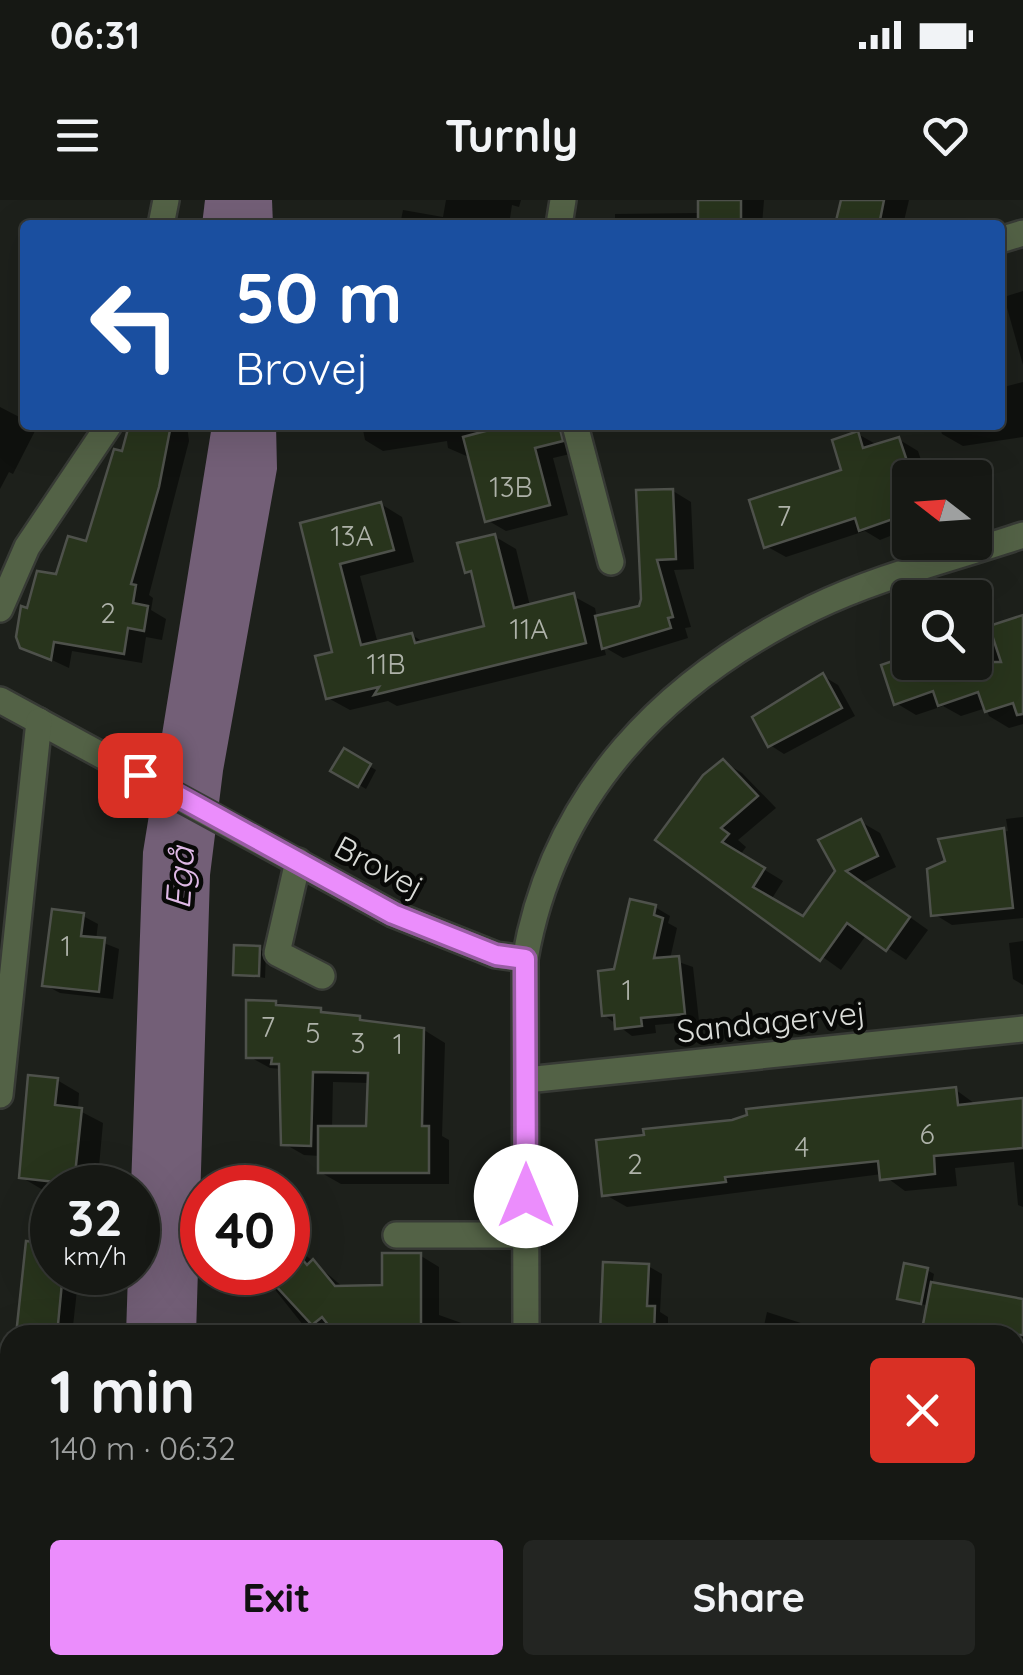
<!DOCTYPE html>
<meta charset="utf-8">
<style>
body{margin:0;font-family:Quicksand,sans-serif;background:#232522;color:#f1f3f6;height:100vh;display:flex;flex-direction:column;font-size:38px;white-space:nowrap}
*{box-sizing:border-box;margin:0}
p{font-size:32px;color:#9ea0a0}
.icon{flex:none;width:55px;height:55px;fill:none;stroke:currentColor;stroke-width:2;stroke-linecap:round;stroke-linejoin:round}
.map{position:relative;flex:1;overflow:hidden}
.details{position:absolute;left:0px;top:1125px;width:1025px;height:350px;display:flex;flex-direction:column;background:#161814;border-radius:30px 30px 0 0;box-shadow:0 10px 40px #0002,0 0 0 2px #353734}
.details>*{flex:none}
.guide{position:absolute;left:20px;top:20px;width:985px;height:210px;border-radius:10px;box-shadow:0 10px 40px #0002,0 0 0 2px #353734;background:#1a4fa0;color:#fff;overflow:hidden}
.needle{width:65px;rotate:287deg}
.controls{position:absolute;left:892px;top:260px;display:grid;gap:20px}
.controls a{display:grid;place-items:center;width:100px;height:100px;border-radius:10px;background:#161814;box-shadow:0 10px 40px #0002,0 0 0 2px #353734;font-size:50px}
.speed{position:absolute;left:30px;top:965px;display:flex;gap:20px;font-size:50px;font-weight:700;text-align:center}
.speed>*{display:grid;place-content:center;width:130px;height:130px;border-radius:50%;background:#161814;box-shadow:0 10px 40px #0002,0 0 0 2px #353734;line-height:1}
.speed small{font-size:25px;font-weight:400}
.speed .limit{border:15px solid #d22;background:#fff;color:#111}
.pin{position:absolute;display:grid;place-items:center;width:85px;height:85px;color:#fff;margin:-42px;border-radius:20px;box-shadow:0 5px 15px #0006}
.me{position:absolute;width:110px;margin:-55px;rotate:0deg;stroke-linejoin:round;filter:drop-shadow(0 0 8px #0008)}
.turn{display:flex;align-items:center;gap:35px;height:210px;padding:0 50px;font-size:45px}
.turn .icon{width:130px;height:130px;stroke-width:2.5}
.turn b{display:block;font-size:70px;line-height:85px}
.round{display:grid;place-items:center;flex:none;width:105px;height:105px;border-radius:10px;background:#232522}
.overview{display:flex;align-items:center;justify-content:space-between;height:170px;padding:0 50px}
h1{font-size:60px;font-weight:700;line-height:75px}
.button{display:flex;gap:20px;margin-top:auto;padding:20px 50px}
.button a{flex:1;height:115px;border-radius:10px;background:#eb8dfc;color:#111;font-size:40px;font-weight:700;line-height:115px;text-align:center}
.button a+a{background:#232522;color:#f1f3f6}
.status{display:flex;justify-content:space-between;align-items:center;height:70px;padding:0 50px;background:#161814;direction:ltr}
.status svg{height:28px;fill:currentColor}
header{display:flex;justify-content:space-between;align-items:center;height:130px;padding:0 50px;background:#161814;font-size:45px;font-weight:700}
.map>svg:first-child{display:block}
</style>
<div class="status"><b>06:31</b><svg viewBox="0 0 49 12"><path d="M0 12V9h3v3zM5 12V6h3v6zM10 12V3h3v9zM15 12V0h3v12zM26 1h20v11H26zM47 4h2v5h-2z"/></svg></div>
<header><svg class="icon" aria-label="menu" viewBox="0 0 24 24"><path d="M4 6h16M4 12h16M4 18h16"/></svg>Turnly<svg class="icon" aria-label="heart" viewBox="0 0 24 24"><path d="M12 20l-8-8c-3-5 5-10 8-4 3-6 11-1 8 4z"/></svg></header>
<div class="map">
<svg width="1023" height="1475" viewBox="0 0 1023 1475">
<rect width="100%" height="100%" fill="#1d201b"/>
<g fill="#735f77">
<path d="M205 0H272L273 25H202Z"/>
<path d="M212 225H276L277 269 223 571 210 675 196 1135H126L128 1073 138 1072V988L131 987 143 652Z"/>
</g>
<g fill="#0007" fill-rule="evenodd">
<path d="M446 0H521L519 7 512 5 509 25H400L403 10 443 17Z"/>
<path d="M698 0H764L762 25H615V14L697 13Z"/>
<path d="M843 0H909L903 25H838Z"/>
<path d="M1023 91V165L1004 97Z"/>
<path d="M1023 182V237L963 246 942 234 939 225H1000V188Z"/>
<path d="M0 207 25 220V225L37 227 13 274 9 272 0 289Z"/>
<path d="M132 225H187L189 241 149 395 153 398 151 410 166 419 162 440 146 437 142 463 72 451 69 468 22 446 29 411 88 344Z"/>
<path d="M362 225H496L497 231 518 225H558L564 229 570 254 553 258 568 315 506 331 487 320 471 258 448 248 447 241 383 251 365 240Z"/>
<path d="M858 234 879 246 898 239 918 251 927 278H910V328L880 340 865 331 786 357 766 346 844 271Z"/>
<path d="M673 291 691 302 694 369 674 370 691 427 685 428 688 438 623 458 604 447 606 455 397 506 388 501 350 510 328 498 336 454 303 325 381 304 402 317 414 362 360 376 378 444 412 435 425 443 487 428 474 375 467 371 494 336 516 349 530 406 573 396 595 408 597 418 640 408Z"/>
<path d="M1023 419V524L1009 528 989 516 986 508 961 516 943 506 916 515 896 503 910 458V462H975V435Z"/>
<path d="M823 476 838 485 855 516 784 554 770 545 779 500Z"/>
<path d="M344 551 376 570 366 589 334 570Z"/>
<path d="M723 562 742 573 776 608 738 640 746 647 740 655 783 681 771 700 804 719 838 672 861 622 880 633 896 667 862 683 928 730 906 760 867 734 841 770 659 640Z"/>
<path d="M1023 617V718L952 725 934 714 948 663 941 641 1008 631 1006 619Z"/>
<path d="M655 707 670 716 668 723 677 728 670 759 693 767 699 821 655 825 656 833 632 836 604 815 616 772Z"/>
<path d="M83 716 98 724 96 740 119 749 113 799 60 793 45 785Z"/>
<path d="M1023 741V785L1013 779 1009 743Z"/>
<path d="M259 749 266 753 265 778 236 773Z"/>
<path d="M276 803 368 824 424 830 445 843 442 936 449 940V984H341L320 972V956L304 955 283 943 282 869 270 868 248 856ZM333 882 370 883 369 928H332Z"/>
<path d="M57 880 79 893 78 910 103 923 97 988 43 990 21 977Z"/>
<path d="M956 890 978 906 1023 901V1007L1018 1005 1014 962 955 968 957 986 905 991 882 974 627 1007 604 994Z"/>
<path d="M288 1040 344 1088 384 1087 421 1056 439 1067V1115L467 1125V1135H311L261 1072H288Z"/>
<path d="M29 1043 52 1046V1072H100L98 1093 77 1090 72 1135H19Z"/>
<path d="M648 1066 662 1074 660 1112 668 1117V1125L728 1135H602Z"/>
<path d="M927 1070 934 1074 932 1084 1023 1102V1156L1015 1154V1135H923L929 1106 899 1098Z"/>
<path d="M767 1112 807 1125 805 1135H762Z"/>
<path d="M10 1162V1320L0 1314Z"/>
<path d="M1018 1347 1023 1348V1468L1009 1465H1015Z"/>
<path d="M0 1371 10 1373V1465H53L52 1475H0Z"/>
<path d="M345 1465H461L459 1475H350L344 1471Z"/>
</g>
<g fill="#28341c" stroke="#4e514b" stroke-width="2.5">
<rect x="698" y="0" width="43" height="25"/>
<path d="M841 0H884L879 25H835Z"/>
<path d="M129 225H171L159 287 131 384 136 385 133 403 148 406 144 431 128 428 124 454 54 442 51 460 20 448 16 437 21 406 27 408 37 371 56 374 68 336 86 341 114 249 122 251Z"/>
<path d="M508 225H559L563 241 535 248 550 305 485 322 463 237Z"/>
<path d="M858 231 863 248 899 237 910 270V308L895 313 896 318 859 331 855 318 764 348 749 300 841 270 832 240Z"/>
<path d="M673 289 676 359 657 360 673 417 668 418 671 428 602 449 595 416 639 406 641 399 636 290Z"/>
<path d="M381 302 394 350 340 364 361 445 412 433 415 443 484 426 471 371 465 373 457 343 495 334 514 408 574 393 586 443 374 495 379 487 326 499 315 456 332 452 300 323Z"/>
<path d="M1023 415V514L1017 515 1013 503 985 512 978 492 938 506 933 491 894 505 881 465 910 455V462H1001L989 426Z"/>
<path d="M823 473 842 508 768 547 752 517Z"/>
<path d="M344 548 371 564 358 587 330 571Z"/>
<path d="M723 559 758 596 721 628 729 634 722 642 765 668 753 687 803 716 835 671 818 640 861 619 878 656 846 671 910 717 886 751 847 723 820 761 655 640 703 575Z"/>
<path d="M1004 628 1013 708 931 716 927 669 945 661 938 639Z"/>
<path d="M630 699 656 705 654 715 663 718 654 758 679 756 685 814 641 818 642 826 615 829 614 815 602 816 598 771 614 769Z"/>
<path d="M52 709 84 713 81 736 105 738 99 792 42 786Z"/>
<path d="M234 745 260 746 259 776 233 775Z"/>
<path d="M246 800 276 801V805L321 808V812L360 816V820L424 828 422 926H429V973H318V926H366L368 873 313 872 311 946 281 945 279 864H271L272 858H246Z"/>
<path d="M28 875 58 878 55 905 82 908 74 984 19 978Z"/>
<path d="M956 887 958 905 1023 898V948L934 956 935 974 880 980 878 961 725 977 726 982 602 996 596 940 644 935 643 929 732 920 747 915 746 909Z"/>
<path d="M26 1041 52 1044V1072H63L57 1135H16Z"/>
<path d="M288 1042 307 1065 313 1059 335 1086 382 1085V1053H421V1135H336L322 1117 312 1125 263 1072H288Z"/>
<path d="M603 1062 649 1064 647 1106H655L654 1135H600Z"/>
<path d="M904 1063 928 1068 921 1104 897 1099Z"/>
<path d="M931 1082 1023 1099V1135H921Z"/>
</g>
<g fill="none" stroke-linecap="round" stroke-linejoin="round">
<g stroke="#373a35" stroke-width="30">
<g id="minor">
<path d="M161 25 166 0"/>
<path d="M559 25 563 0"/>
<path d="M1000 40 1023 33"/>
<path d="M575 225 611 362"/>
<path d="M0 409 27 347 109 225"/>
<path d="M0 500 393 714 496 755 525 759"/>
<path d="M298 661 277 753 322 776"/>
<path d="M526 880 1023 829"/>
<path d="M0 895 39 521"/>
<path d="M396 1035H526"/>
<path d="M526 1135 525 759C554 593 665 480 813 408 879 376 955 358 1023 335"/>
<path d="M1015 1286 1023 1288"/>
<path d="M527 1465V1475"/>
</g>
</g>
<use href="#minor" stroke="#536246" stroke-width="25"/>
</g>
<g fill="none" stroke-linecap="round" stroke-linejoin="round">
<g stroke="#995ca4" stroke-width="25">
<path id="route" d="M140 575 393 714 496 755 525 759 526 996"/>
</g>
<use href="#route" stroke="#eb8dfc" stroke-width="18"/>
</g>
<g text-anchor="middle" stroke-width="9" stroke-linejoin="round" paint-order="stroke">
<g font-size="28" fill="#aeb2a9">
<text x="511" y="297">13B</text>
<text x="784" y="326">7</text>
<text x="352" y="346">13A</text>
<text x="108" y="423">2</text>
<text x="529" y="439">11A</text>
<text x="386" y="474">11B</text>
<text x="66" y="756">1</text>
<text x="627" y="800">1</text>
<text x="268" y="837">7</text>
<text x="313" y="843">5</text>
<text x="358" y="853">3</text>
<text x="398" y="854">1</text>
<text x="927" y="944">6</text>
<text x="802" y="957">4</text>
<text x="635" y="974">2</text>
</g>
<g font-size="32" fill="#dadcd8" stroke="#080907">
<text transform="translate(379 667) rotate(28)" y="11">Brovej</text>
<text transform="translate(771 822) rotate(-6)" y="11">Sandagervej</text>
</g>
<g font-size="35" font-style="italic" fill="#dfb9e6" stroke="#080907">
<text transform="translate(180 678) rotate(-86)" y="12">Egå</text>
</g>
</g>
</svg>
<div class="controls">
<a><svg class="needle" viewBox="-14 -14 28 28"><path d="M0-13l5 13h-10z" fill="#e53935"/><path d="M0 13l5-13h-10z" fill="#9ea0a0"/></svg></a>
<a><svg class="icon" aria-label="search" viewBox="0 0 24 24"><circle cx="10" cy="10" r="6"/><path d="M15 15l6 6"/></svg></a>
</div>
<div class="speed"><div>32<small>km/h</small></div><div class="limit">40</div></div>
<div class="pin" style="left:140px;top:575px;background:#d93025"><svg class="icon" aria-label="arrive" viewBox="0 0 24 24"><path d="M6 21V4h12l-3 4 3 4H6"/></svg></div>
<svg class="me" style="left:526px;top:996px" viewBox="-20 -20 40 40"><circle r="19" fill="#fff"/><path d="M0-13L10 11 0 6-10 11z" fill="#eb8dfc"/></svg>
<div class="guide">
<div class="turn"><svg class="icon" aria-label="left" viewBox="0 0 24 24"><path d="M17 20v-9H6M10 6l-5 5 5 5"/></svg><div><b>50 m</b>Brovej</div></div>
</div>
<section class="details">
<div class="overview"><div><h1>1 min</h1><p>140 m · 06:32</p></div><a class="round" style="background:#d93025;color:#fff"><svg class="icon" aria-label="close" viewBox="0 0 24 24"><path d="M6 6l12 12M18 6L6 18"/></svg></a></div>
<div class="button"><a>Exit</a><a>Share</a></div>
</section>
</div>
